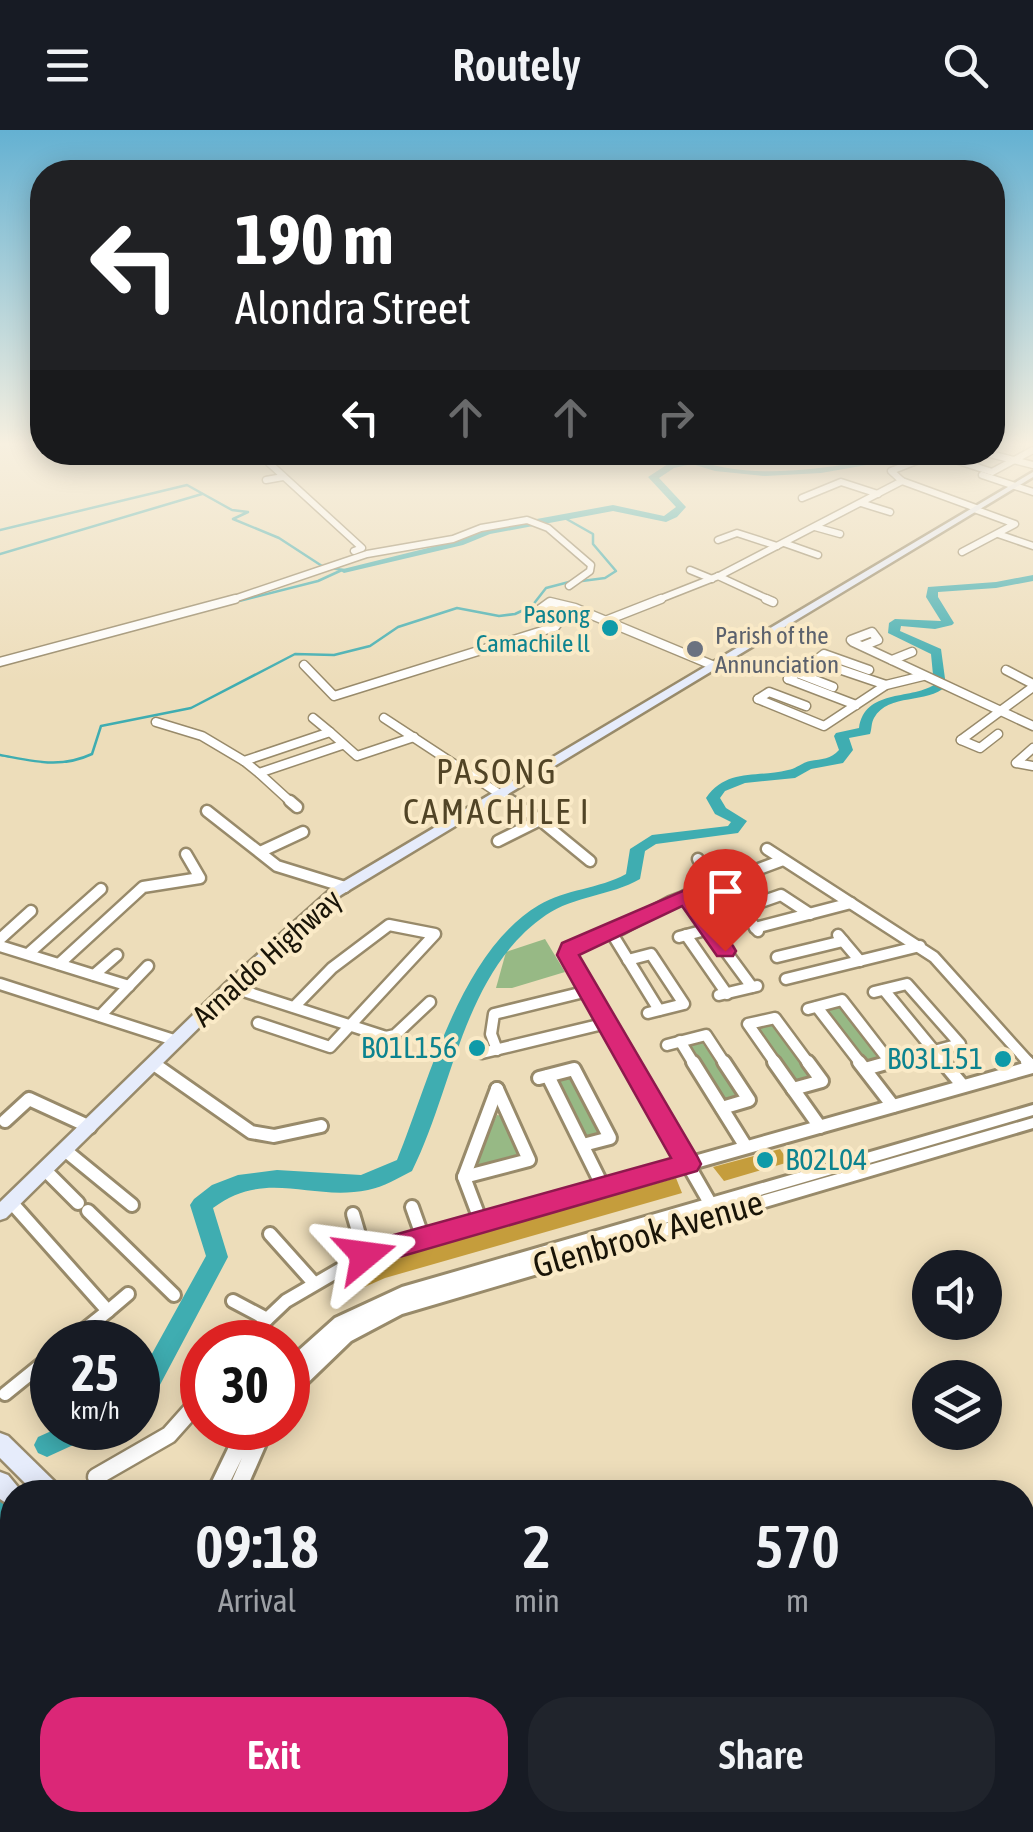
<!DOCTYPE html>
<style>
body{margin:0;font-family:"Asap Condensed",sans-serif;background:#20242c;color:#f1f3f6;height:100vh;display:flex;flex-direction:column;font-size:38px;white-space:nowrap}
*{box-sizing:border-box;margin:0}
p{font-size:32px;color:#9ea1a6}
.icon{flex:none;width:55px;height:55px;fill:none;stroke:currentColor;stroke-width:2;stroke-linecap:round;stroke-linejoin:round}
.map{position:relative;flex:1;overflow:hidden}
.details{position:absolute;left:0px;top:1350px;width:1035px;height:352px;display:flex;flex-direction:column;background:#171b24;border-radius:40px 40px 0 0;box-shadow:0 5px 25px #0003}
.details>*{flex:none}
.hud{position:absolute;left:30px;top:30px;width:975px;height:305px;border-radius:40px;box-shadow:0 5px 25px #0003;background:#202124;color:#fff;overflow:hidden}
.fabs{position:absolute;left:912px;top:1120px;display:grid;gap:20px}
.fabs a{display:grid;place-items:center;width:90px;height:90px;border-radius:50%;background:#171b24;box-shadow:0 5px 25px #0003;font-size:50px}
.speed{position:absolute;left:30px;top:1190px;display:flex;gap:20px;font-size:50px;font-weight:700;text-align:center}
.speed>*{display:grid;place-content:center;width:130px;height:130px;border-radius:50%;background:#171b24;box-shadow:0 5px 25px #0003;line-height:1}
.speed small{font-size:25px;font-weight:400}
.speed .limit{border:15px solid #d22;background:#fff;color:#111}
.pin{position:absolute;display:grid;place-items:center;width:85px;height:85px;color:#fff;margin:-102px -42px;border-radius:50% 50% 50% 0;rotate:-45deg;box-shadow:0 0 10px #0007}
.pin .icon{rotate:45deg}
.me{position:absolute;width:110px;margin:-55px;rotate:74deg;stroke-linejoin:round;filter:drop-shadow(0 0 8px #0008)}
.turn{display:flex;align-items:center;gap:35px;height:210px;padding:0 40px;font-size:45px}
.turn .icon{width:130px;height:130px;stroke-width:2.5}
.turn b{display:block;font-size:70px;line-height:85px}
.lanes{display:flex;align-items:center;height:95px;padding:0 40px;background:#0003;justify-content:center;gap:50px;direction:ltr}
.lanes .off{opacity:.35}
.eta{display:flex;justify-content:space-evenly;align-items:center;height:170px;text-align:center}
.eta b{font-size:60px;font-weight:600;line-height:70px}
.action{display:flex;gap:20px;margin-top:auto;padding:20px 40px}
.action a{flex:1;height:115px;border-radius:40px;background:#db2777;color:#fff;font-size:40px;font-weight:600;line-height:115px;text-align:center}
.action a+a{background:#20242c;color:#f1f3f6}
header{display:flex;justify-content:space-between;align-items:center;height:130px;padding:0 40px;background:#171b24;font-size:45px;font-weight:600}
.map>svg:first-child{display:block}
</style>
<header><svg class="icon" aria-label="menu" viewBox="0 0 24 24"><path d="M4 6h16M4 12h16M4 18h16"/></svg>Routely<svg class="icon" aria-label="search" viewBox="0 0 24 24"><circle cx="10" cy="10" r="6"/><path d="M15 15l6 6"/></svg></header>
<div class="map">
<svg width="1033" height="1702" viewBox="0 0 1033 1702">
<rect width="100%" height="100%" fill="#edddba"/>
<g fill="#97b985">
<path d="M545 809 565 842 512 858H496L506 822Z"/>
<path d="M832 876 843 879 879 930 865 932 826 881Z"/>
<path d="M770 893 810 945V949L802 953 793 949 758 901 759 895Z"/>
<path d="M701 911 737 962 735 970H722L688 916Z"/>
<path d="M570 945 601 1002 600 1005 584 1007 556 950Z"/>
<path d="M497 985 504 986 519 1024 479 1035 476 1029Z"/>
</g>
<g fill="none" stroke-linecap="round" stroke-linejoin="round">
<g stroke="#3fadb1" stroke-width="2.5">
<path d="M563 387 593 404V414L616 441 605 448 582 451"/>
<path d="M0 400 187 355 232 380 248 382 233 389 279 408 322 436"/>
<path d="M0 424 202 364"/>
<path d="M330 438 344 440"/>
<path d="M235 472 318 451 342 440"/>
<path d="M0 625C33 631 60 639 92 624L101 596 191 578 295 524 334 525 370 516 398 497 457 478 499 486 515 484 532 476 546 458 569 452"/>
</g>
<g fill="#3fadb1" fill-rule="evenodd">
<path d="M691 322H701L709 329 702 332C750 347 806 341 854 333 870 330 886 322 900 322L895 330 821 343 765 346 715 341 692 334 674 338 659 348 686 377 677 387 666 392 613 381 490 404 463 415 344 443 339 440 456 411 487 398 613 375 664 386 676 377 648 347 668 334 697 328Z"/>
<path d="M1033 445V451L996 458 938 462V467L954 493 952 495 935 499 901 496 900 501 941 519 946 556C927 575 889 562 874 588 871 593 872 599 870 604L849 608 853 620 843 633 811 639 795 648 745 653 725 661 720 668 726 678 747 691 738 703 656 714 645 721 640 749C610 766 574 766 546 785 463 842 454 957 412 1041 398 1048 384 1057 368 1060 311 1072 266 1038 213 1078L228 1127 153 1268 138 1276V1249L206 1126 190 1075 194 1069 212 1055 238 1045 277 1040 361 1045 397 1030C430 949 460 822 539 775 566 759 599 759 626 744L630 719 652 705 728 696 731 692 715 684 706 668C727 638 756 648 788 640 796 639 801 633 810 631 822 629 831 629 839 620L834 606 836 603 859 598C865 559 909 570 934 555L931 524 888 503 889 493 895 489 941 491 926 467 928 457 996 452Z"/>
<path d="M58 1298H96L93 1306 47 1327 38 1323 34 1315 38 1307Z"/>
<path d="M12 1363V1394L0 1401V1370Z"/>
</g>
</g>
<g fill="#c59d3c">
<path d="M780 1019 789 1032 724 1051 713 1037Z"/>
<path d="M676 1048 682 1063 385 1148 360 1159 352 1144 369 1134Z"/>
</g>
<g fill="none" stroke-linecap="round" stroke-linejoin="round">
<g stroke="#988a6a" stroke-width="9">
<g id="minor-far4">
<path d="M257 322 362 418 354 421"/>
<path d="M939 322 891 341 902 351 976 378"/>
<path d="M982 322 1033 335"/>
<path d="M940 325 992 342 1033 320"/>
<path d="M982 345 1033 362"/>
<path d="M266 350 283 347"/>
<path d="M802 368 841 352 878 364"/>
<path d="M861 373 890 382"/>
<path d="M815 397 840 404"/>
<path d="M998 404 1033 416"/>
<path d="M718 410 737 403 777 416"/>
<path d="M784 413 818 425"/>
<path d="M962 422 1015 394 974 379"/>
<path d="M690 440 712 449"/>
<path d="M718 446 772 471"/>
<path d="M228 471 367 424 453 409 481 398 527 390 548 398 591 435 590 441 569 456"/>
<path d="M655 471 721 445 902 351"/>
</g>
</g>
<g stroke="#988a6a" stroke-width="11">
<g id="minor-far3">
<path d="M766 469 773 472"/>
<path d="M605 491 661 469"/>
<path d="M863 516 878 510 872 502 851 510 853 512 1033 596"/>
<path d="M892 530 912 522"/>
<path d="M815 531 886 555"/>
<path d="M815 531 824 524 869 540"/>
<path d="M0 532 235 469"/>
<path d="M304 535 334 566 555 497 558 493 539 480 550 472 575 478 712 535"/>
<path d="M1006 540 1033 554"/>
<path d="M788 549 856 575"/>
<path d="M788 549 797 543 833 557"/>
<path d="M758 569 824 596 886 555 923 546"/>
<path d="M758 569 769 562 806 576"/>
<path d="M313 588 330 602"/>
<path d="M384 588 515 674"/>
<path d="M156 592 202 606 244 631 330 602 357 626 414 607"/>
<path d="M961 610 1033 557"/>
<path d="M961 610 980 618 998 604"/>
<path d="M1033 618 1016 633 1033 636"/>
<path d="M244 631 259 643 342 615"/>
<path d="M259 643 293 674"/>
</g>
</g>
<g stroke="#988a6a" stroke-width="15">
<g id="minor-far2">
<path d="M290 671 297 677"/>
<path d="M207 681 277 736 345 757"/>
<path d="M540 690 590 731"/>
<path d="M498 711 540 690 511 671"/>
<path d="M767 719 934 827 1030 934"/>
<path d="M260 722 303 702"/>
<path d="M698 729 714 756"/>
<path d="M685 766 752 857"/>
<path d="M755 798 851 773"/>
<path d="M758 801 741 779 781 765 810 784"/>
<path d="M611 802 659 880"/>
<path d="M686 805 727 864"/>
<path d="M838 805 860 831"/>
<path d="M679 807 709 799"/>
<path d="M0 809 31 781"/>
<path d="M0 816 129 856"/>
<path d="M28 824 101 759"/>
<path d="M777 827 843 811"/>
<path d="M628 830 651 824 684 874 648 883"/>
<path d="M59 834 143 757 200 748 186 724"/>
<path d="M94 845 117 825"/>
<path d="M786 849 920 816"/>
<path d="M0 854 177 911"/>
<path d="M231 857 386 907 395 905 430 872"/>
<path d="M884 860 945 934"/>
<path d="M874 862 907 854 960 914 934 921"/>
<path d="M719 865 757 856"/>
<path d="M817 877 861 934"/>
<path d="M808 879 842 870 890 932 882 934"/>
<path d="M100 886 148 836"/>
<path d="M258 893 330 917 435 804 389 795 332 838 294 877"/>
<path d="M680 911 694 934"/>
<path d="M667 915 706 905 725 934"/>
<path d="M497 920 491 904 494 884 588 861"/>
<path d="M482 923 607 893"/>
<path d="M631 934 568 825 569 818 621 799 670 772 783 730"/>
<path d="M776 934 748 894 775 888 809 934"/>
</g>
</g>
<g stroke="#988a6a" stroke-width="18">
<g id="minor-far1">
<path d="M629 932 710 1073"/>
<path d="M693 932 746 1017"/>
<path d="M774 932 793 959"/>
<path d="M859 932 893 976"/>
<path d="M943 932 963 956"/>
<path d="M154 934 251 1002 274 1006 321 996"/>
<path d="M865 939 890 932"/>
<path d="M548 946 603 1057"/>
<path d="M539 948 574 939 610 1008 583 1015"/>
<path d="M793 959 820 997"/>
<path d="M793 959 822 951 808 932"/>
<path d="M722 978 749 970 724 932"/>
<path d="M5 991 29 969 90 997"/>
<path d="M66 1021 132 1075"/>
<path d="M45 1040 78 1073"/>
<path d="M464 1047 529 1030 497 959"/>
<path d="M11 1072 108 1181 69 1212"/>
<path d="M412 1077 423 1108"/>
<path d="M88 1081 174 1165"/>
<path d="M353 1084 365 1125"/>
<path d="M481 1092 464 1047 497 959"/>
<path d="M270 1104 313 1152"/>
<path d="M233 1171 267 1189"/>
<path d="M108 1181 128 1164"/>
<path d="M243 1212 286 1171 365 1125 1032 937 1027 932"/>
<path d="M5 1264 52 1226"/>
<path d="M200 1270 202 1267"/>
</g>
</g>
<g stroke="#988a6a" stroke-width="21">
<g id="minor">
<path d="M96 1347 169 1305 202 1268"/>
<path d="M0 1414 12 1406"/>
<path d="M0 1482 12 1495"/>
<path d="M32 1702 34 1690"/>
</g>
</g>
<g stroke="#988a6a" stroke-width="6">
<g id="tertiary">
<path d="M1033 975V985L580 1118 1033 988V998L402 1184 351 1211 294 1266 288 1268V1249L290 1247 288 1248V1230L335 1188 402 1157Z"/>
<path d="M238 1298H273L245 1362H227L242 1328 225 1362H207Z"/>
</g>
</g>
<g stroke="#988a6a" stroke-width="5">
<g id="secondary">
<path d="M1033 342V347L341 765 236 861 6 1088 0 1090V1072L226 853 331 759Z"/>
<path d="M0 1303 8 1306 57 1354 60 1362H34L0 1328Z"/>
<path d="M0 1342 8 1345 22 1362H12V1377L0 1369Z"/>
<path d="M94 1690H120L118 1702H92Z"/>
</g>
</g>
<use href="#minor-far4" stroke="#fff" stroke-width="6"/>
<use href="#minor-far3" stroke="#fff" stroke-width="8"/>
<use href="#minor-far2" stroke="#fff" stroke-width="10"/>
<use href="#minor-far1" stroke="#fff" stroke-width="12"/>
<use href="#minor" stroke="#fff" stroke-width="16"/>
<use href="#tertiary" fill="#fff" fill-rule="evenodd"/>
<use href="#secondary" fill="#e6ecfb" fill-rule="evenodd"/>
</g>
<linearGradient id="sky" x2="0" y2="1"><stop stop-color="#64b1d2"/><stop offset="0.57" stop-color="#f7f0e0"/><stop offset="1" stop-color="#f7f0e0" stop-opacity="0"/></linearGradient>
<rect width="1033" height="551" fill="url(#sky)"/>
<path fill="#db2777" stroke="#8e194d" stroke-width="2.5" d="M685 760 692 762 733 816 736 821 733 826H717L682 776 579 825 697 1026 701 1034 697 1041 365 1137 355 1133 350 1125 355 1116 365 1113 671 1028 557 825 562 813Z"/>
<g fill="#0f9aa8" stroke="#faeac7" stroke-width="4">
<circle cx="610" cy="498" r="10"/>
<circle cx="477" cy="918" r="10"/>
<circle cx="1003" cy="929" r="10"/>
<circle cx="765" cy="1030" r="10"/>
</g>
<circle fill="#6b7280" stroke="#faeac7" stroke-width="4" cx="695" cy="519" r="10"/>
<g text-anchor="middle" stroke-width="8" stroke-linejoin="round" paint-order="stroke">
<g font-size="25" fill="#0d838f" stroke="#faeac7" text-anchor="end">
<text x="590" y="493">Pasong<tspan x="590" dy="29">Camachile ll</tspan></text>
</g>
<g font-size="25" fill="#5b616d" stroke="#faeac7" text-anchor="start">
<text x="715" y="514">Parish of the<tspan x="715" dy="29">Annunciation</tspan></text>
</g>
<g font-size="30" fill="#191407" stroke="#faeac7">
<text transform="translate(267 828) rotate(-42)" y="10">Arnaldo Highway</text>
</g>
<g font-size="30" fill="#0d838f" stroke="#faeac7" text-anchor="end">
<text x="457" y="928">B01L156</text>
<text x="983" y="939">B03L151</text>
<text x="785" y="1040" text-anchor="start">B02L04</text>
</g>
<g font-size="35" letter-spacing="2.5" fill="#514426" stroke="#faeac7">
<text x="497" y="654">PASONG<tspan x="497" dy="40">CAMACHILE I</tspan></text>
</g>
<g font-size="35" fill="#191407" stroke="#faeac7">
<text transform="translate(648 1104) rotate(-16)" y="12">Glenbrook Avenue</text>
</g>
</g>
</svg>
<div class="fabs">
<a><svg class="icon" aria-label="sound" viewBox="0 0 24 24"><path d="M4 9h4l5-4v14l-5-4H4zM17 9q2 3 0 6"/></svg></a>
<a><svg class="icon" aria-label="layers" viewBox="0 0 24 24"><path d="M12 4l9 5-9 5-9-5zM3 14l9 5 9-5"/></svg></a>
</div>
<div class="speed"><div>25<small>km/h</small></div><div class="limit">30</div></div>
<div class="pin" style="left:725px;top:821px;background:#d93025"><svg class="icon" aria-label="arrive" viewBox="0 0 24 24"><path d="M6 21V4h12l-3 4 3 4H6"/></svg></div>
<svg class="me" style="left:365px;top:1125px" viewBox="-20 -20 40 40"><path d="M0-17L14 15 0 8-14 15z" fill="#db2777" stroke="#fff" stroke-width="4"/></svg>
<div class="hud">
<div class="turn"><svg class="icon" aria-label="left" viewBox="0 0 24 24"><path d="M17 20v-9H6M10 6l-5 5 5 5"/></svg><div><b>190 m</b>Alondra Street</div></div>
<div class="lanes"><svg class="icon" aria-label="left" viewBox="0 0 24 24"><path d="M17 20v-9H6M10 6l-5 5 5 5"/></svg><svg class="icon off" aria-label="ahead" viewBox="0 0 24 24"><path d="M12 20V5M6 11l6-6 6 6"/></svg><svg class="icon off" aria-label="ahead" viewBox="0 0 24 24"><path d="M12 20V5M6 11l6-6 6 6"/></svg><svg class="icon off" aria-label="right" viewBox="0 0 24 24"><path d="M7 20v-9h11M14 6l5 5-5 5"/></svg></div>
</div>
<section class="details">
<div class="eta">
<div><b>09:18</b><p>Arrival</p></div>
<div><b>2</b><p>min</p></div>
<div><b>570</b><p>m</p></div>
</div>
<div class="action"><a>Exit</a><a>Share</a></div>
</section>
</div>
